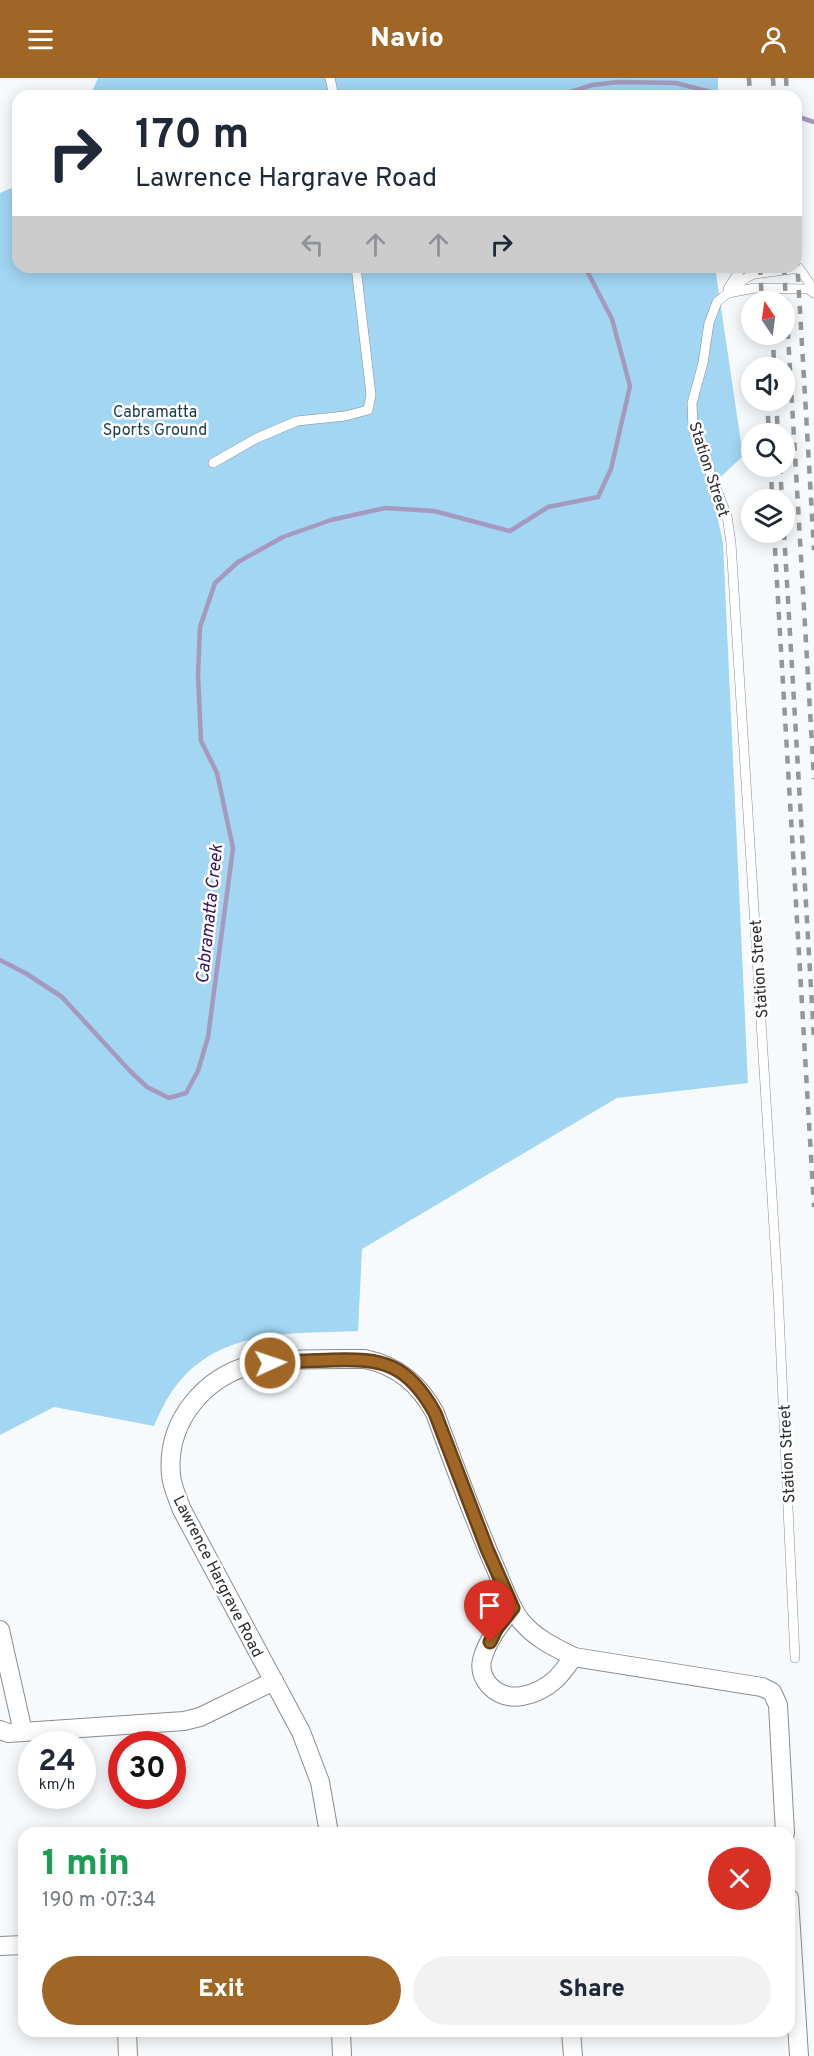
<!DOCTYPE html>
<meta charset="utf-8">
<style>
body{margin:0;font-family:Overpass,sans-serif;background:#f2f2f3;color:#1f2937;height:100vh;display:flex;flex-direction:column;font-size:22px;white-space:nowrap}
*{box-sizing:border-box;margin:0}
p{font-size:20px;color:#747a83}
.icon{flex:none;width:33px;height:33px;fill:none;stroke:currentColor;stroke-width:2;stroke-linecap:round;stroke-linejoin:round}
.map{position:relative;flex:1;overflow:hidden}
.side{position:absolute;left:18px;top:1749px;width:777px;height:210px;display:flex;flex-direction:column;background:#fff;border-radius:18px;box-shadow:0 3px 15px #0003}
.side>*{flex:none}
.top-card{position:absolute;left:12px;top:12px;width:790px;height:183px;border-radius:18px;box-shadow:0 3px 15px #0003;background:#fff;color:#1f2937;overflow:hidden}
.needle{width:39px;rotate:347deg}
.fabs{position:absolute;left:741px;top:213px;display:grid;gap:12px}
.fabs a{display:grid;place-items:center;width:54px;height:54px;border-radius:50%;background:#fff;box-shadow:0 3px 15px #0003;font-size:30px}
.speed{position:absolute;left:18px;top:1653px;display:flex;gap:12px;font-size:30px;font-weight:700;text-align:center}
.speed>*{display:grid;place-content:center;width:78px;height:78px;border-radius:50%;background:#fff;box-shadow:0 3px 15px #0003;line-height:1}
.speed small{font-size:15px;font-weight:400}
.speed .limit{border:9px solid #d22;background:#fff;color:#111}
.pin{position:absolute;display:grid;place-items:center;width:51px;height:51px;color:#fff;margin:-62px -26px;border-radius:50% 50% 50% 0;rotate:-45deg;box-shadow:0 0 6px #0007}
.pin .icon{rotate:45deg}
.me{position:absolute;width:66px;margin:-33px;rotate:87deg;stroke-linejoin:round;filter:drop-shadow(0 0 4px #0008)}
.turn{display:flex;align-items:center;gap:21px;height:126px;padding:0 24px;font-size:27px}
.turn .icon{width:78px;height:78px;stroke-width:2.5}
.turn b{display:block;font-size:42px;line-height:51px}
.lanes{display:flex;align-items:center;height:57px;padding:0 24px;background:#0003;justify-content:center;gap:30px;direction:ltr}
.lanes .off{opacity:.35}
.round{display:grid;place-items:center;flex:none;width:63px;height:63px;border-radius:32px;background:#f2f2f3}
.headline{display:flex;align-items:center;justify-content:space-between;height:102px;padding:0 24px}
h1{font-size:36px;font-weight:800;line-height:45px;color:#1e9e55}
.button{display:flex;gap:12px;margin-top:auto;padding:12px 24px}
.button a{flex:1;height:69px;border-radius:36px;background:#a06625;color:#fff;font-size:24px;font-weight:800;line-height:69px;text-align:center}
.button a+a{background:#f2f2f3;color:#1f2937}
header{display:flex;justify-content:space-between;align-items:center;height:78px;padding:0 24px;background:#a06625;color:#fff;font-size:27px;font-weight:800}
.map>svg:first-child{display:block}
</style>
<header><svg class="icon" aria-label="menu" viewBox="0 0 24 24"><path d="M4 6h16M4 12h16M4 18h16"/></svg>Navio<svg class="icon" aria-label="person" viewBox="0 0 24 24"><circle cx="12" cy="8" r="4"/><path d="M4 21q1-7 8-7t8 7"/></svg></header>
<div class="map">
<svg width="814" height="1978" viewBox="0 0 814 1978">
<rect width="100%" height="100%" fill="#f7fafc"/>
<g fill="#a2d6f2">
<path d="M98 0H718V18H90Z"/>
<path d="M18 107V189H715L743 378 709 410 715 428 723 465 748 1005 617 1020 362 1171 358 1253C296 1256 223 1250 179 1304 168 1317 161 1332 154 1348L54 1329 0 1357V115Z"/>
</g>
<g fill="none" stroke-linecap="round" stroke-linejoin="round">
<g stroke="#a599c0" stroke-width="4.5">
<path d="M559 18 592 7 619 4 676 5 726 18"/>
<path d="M796 38 814 44"/>
<path d="M0 882 27 896 62 919 130 993 147 1009 169 1020 186 1015 198 993 208 959 233 770 217 695 201 663 198 597 200 549 215 505 238 484 283 459 331 442 385 430 434 433 510 453 548 429 598 419 611 391 630 308 612 241 585 189"/>
</g>
<g stroke="#8a8d8f" stroke-width="10">
<g id="lane">
<path d="M330 0 334 18"/>
<path d="M728 211 742 189"/>
<path d="M728 215 755 210 808 211 814 215"/>
<path d="M213 385 257 360 297 343 345 338 368 332 371 317 356 189"/>
<path d="M795 1580 778 1214 731 465 727 438 693 350 692 325 703 285 709 245 717 224 746 200 754 196 799 190 814 212"/>
</g>
</g>
<g stroke="#8a8d8f" stroke-width="20">
<g id="street">
<path d="M513 1530C501 1545 487 1562 482 1582 480 1591 483 1600 489 1607 508 1628 538 1617 556 1601 562 1595 568 1586 574 1579"/>
<path d="M0 1552 23 1654"/>
<path d="M0 1652 8 1655 184 1643 200 1639 274 1603"/>
<path d="M329 1755 320 1704 301 1654 182 1432C178 1421 172 1409 171 1397 166 1344 204 1298 255 1286 286 1280 333 1281 365 1281 398 1288 419 1306 435 1335 454 1387 473 1439 495 1489 503 1507 509 1528 521 1543 535 1560 554 1569 574 1579L762 1609 772 1614 778 1627 785 1755"/>
<path d="M789 1820 799 1978"/>
<path d="M0 1868 24 1867"/>
<path d="M127 1953 128 1978"/>
<path d="M341 1953 342 1978"/>
<path d="M571 1953 573 1978"/>
</g>
</g>
<use href="#lane" stroke="#fff" stroke-width="9"/>
<use href="#street" stroke="#fff" stroke-width="18"/>
<g stroke="#949697" stroke-width="4.5" stroke-dasharray="8 8" stroke-linecap="butt">
<path d="M749 0 750 18"/>
<path d="M773 0 774 18"/>
<path d="M786 0 787 18"/>
<path d="M796 164 814 472"/>
<path d="M760 189 762 224"/>
<path d="M784 189 814 701"/>
<path d="M773 256 774 290"/>
<path d="M767 322 769 356"/>
<path d="M776 322 778 356"/>
<path d="M771 388 772 422"/>
<path d="M780 388 782 422"/>
<path d="M774 454 814 1129"/>
<path d="M784 454 814 961"/>
</g>
</g>
<g fill="none" stroke-linecap="round" stroke-linejoin="round">
<g stroke="#684218" stroke-width="15">
<path id="route" d="M270 1285C291 1283 311 1283 331 1282 383 1280 408 1286 435 1335L487 1471 513 1530 497 1550 490 1564"/>
</g>
<use href="#route" stroke="#a06625" stroke-width="10"/>
</g>
<g text-anchor="middle" stroke-width="5" stroke-linejoin="round" paint-order="stroke">
<g font-size="16" fill="#193c4d" stroke="#fff">
<text x="155" y="339">Cabramatta<tspan x="155" dy="18">Sports Ground</tspan></text>
</g>
<g font-size="16" fill="#2c2d2e" stroke="#fff">
<text transform="translate(710 391) rotate(72)" y="6">Station Street</text>
<text transform="translate(758 891) rotate(-94)" y="6">Station Street</text>
<text transform="translate(786 1376) rotate(-93)" y="6">Station Street</text>
<text transform="translate(219 1498) rotate(63)" y="6">Lawrence Hargrave Road</text>
</g>
<g font-size="18" font-style="italic" fill="#371360" stroke="#fff">
<text transform="translate(209 836) rotate(-84)" y="6">Cabramatta Creek</text>
</g>
</g>
</svg>
<div class="fabs">
<a><svg class="needle" viewBox="-14 -14 28 28"><path d="M0-13l5 13h-10z" fill="#e53935"/><path d="M0 13l5-13h-10z" fill="#747a83"/></svg></a>
<a><svg class="icon" aria-label="sound" viewBox="0 0 24 24"><path d="M4 9h4l5-4v14l-5-4H4zM17 9q2 3 0 6"/></svg></a>
<a><svg class="icon" aria-label="search" viewBox="0 0 24 24"><circle cx="10" cy="10" r="6"/><path d="M15 15l6 6"/></svg></a>
<a><svg class="icon" aria-label="layers" viewBox="0 0 24 24"><path d="M12 4l9 5-9 5-9-5zM3 14l9 5 9-5"/></svg></a>
</div>
<div class="speed"><div>24<small>km/h</small></div><div class="limit">30</div></div>
<div class="pin" style="left:490px;top:1564px;background:#d93025"><svg class="icon" aria-label="arrive" viewBox="0 0 24 24"><path d="M6 21V4h12l-3 4 3 4H6"/></svg></div>
<svg class="me" style="left:270px;top:1285px" viewBox="-20 -20 40 40"><circle r="17" fill="#a06625" stroke="#fff" stroke-width="3"/><path d="M0-11L8 9 0 5-8 9z" fill="#fff"/></svg>
<div class="top-card">
<div class="turn"><svg class="icon" aria-label="right" viewBox="0 0 24 24"><path d="M7 20v-9h11M14 6l5 5-5 5"/></svg><div><b>170 m</b>Lawrence Hargrave Road</div></div>
<div class="lanes"><svg class="icon off" aria-label="left" viewBox="0 0 24 24"><path d="M17 20v-9H6M10 6l-5 5 5 5"/></svg><svg class="icon off" aria-label="ahead" viewBox="0 0 24 24"><path d="M12 20V5M6 11l6-6 6 6"/></svg><svg class="icon off" aria-label="ahead" viewBox="0 0 24 24"><path d="M12 20V5M6 11l6-6 6 6"/></svg><svg class="icon" aria-label="right" viewBox="0 0 24 24"><path d="M7 20v-9h11M14 6l5 5-5 5"/></svg></div>
</div>
<section class="side">
<div class="headline"><div><h1>1 min</h1><p>190 m · 07:34</p></div><a class="round" style="background:#d93025;color:#fff"><svg class="icon" aria-label="close" viewBox="0 0 24 24"><path d="M6 6l12 12M18 6L6 18"/></svg></a></div>
<div class="button"><a>Exit</a><a>Share</a></div>
</section>
</div>
